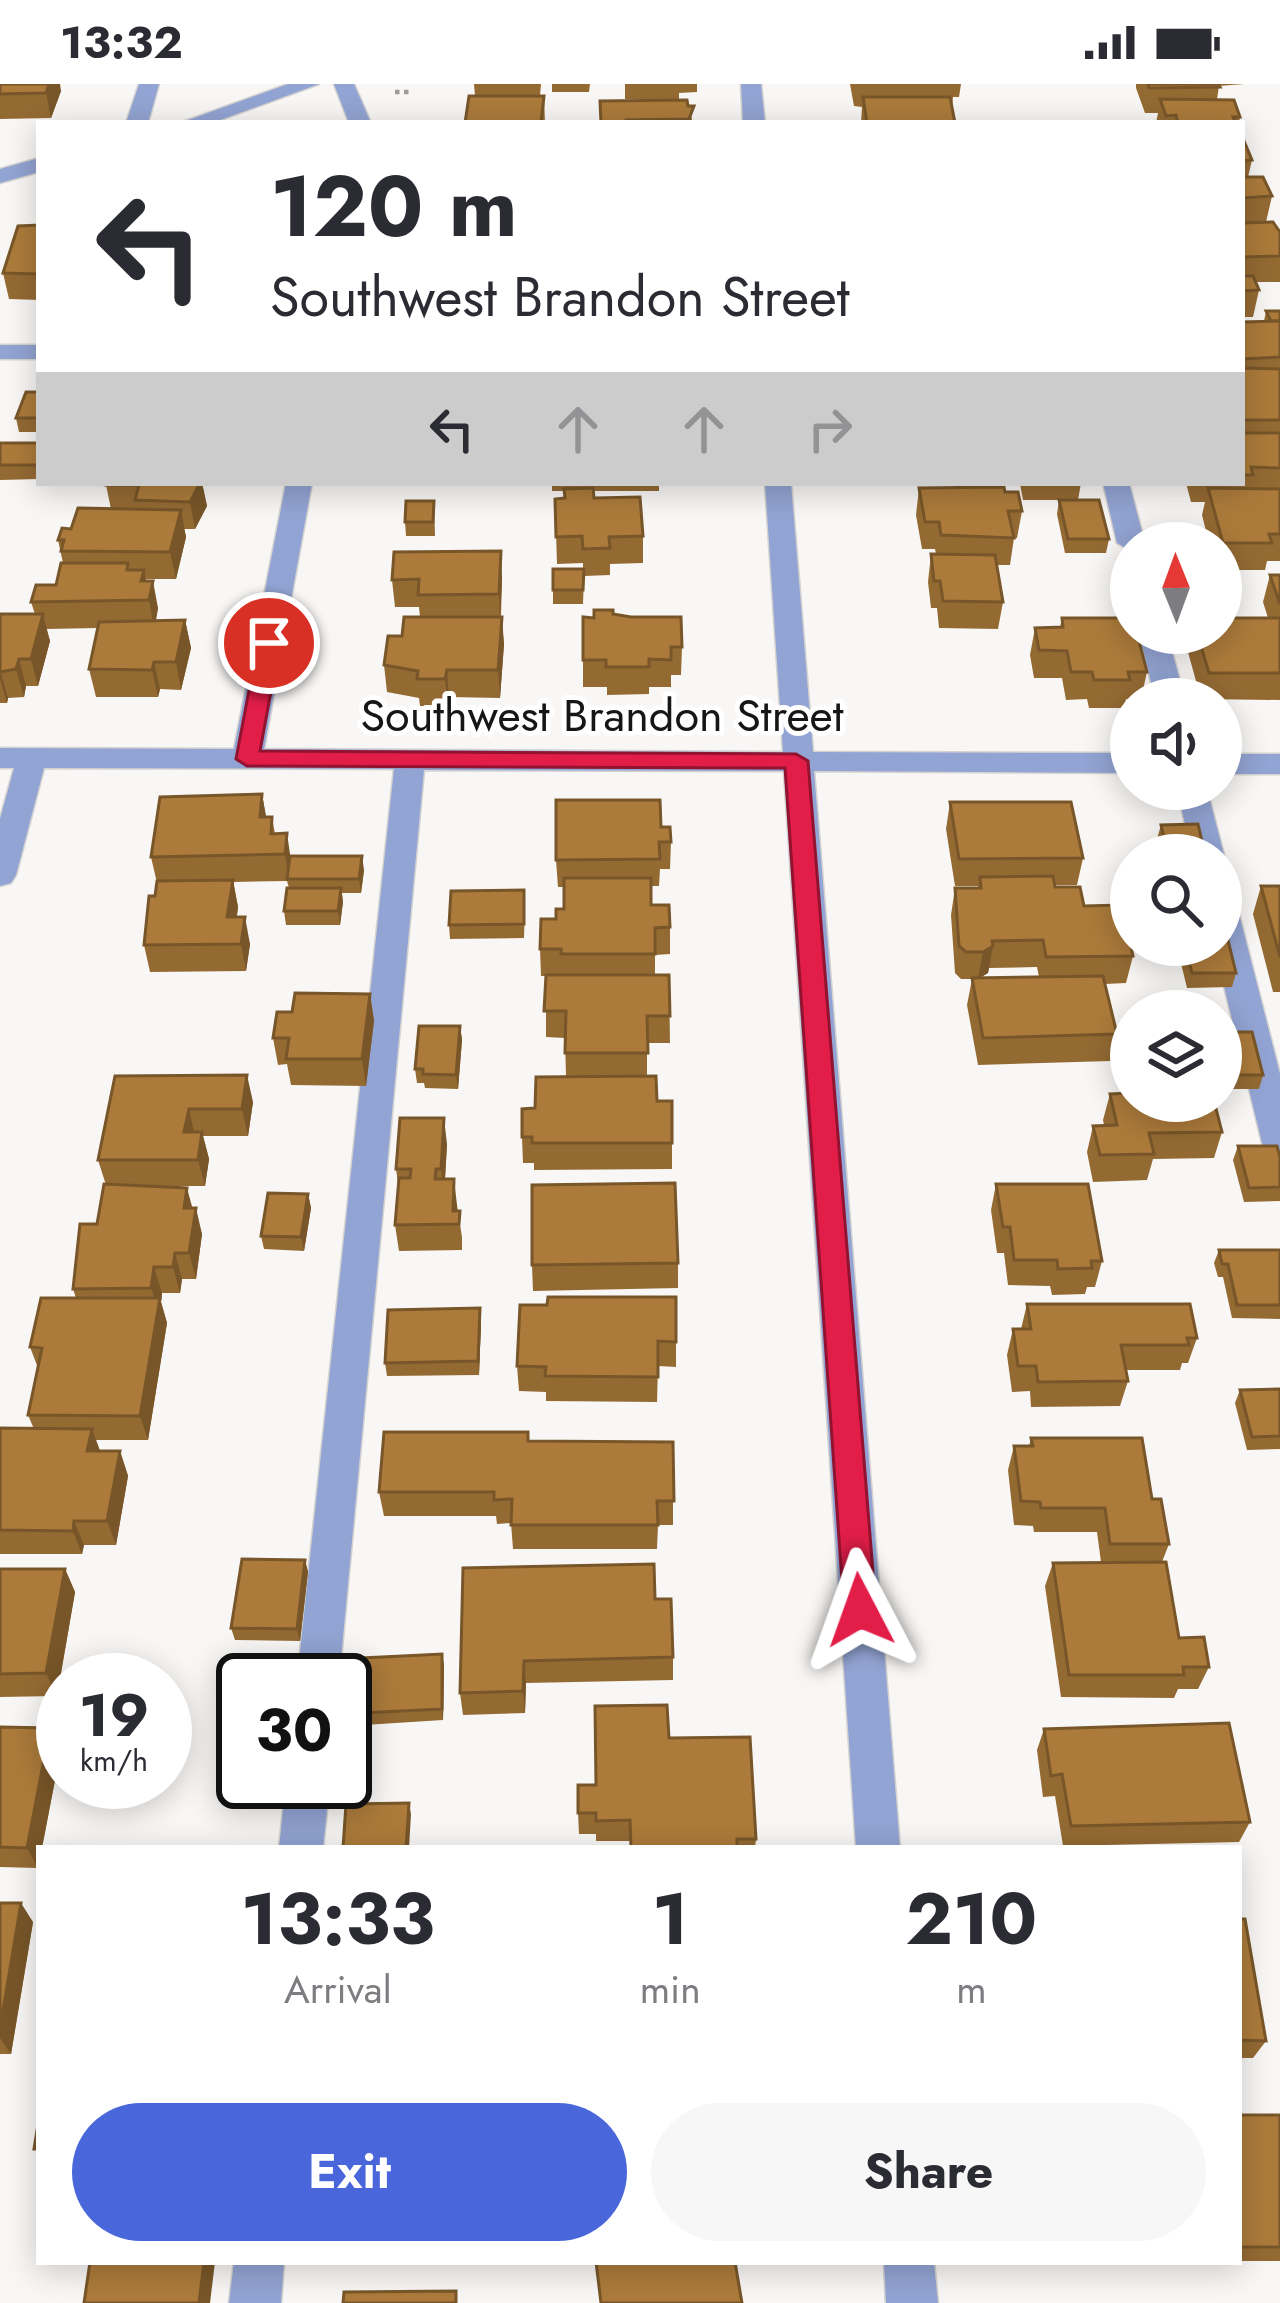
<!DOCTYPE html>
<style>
body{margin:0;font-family:Jost,sans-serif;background:#f7f7f7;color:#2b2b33;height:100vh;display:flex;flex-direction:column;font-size:45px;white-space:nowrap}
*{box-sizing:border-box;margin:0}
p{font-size:39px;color:#7c7c81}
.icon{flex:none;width:66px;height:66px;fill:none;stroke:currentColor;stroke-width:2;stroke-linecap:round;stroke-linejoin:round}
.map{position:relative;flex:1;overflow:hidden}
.sheet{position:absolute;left:36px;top:1761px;width:1206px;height:420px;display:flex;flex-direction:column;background:#fff;border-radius:0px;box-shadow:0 6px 30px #0003}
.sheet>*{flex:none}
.hud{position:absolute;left:36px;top:36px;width:1209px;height:366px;border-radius:0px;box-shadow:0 6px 30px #0003;background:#fff;color:#2b2b33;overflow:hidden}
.needle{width:78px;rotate:359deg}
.tools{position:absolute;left:1110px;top:438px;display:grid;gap:24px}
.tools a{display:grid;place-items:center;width:132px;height:132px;border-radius:50%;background:#fff;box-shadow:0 6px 30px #0003;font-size:60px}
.speed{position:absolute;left:36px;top:1569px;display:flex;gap:24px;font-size:60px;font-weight:700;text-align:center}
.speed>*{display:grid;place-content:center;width:156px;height:156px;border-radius:50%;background:#fff;box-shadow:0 6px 30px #0003;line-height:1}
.speed small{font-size:30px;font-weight:400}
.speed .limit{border:6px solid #111;border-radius:18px;background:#fff;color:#111}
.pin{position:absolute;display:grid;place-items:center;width:102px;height:102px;color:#fff;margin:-51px;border:6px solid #fff;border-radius:50%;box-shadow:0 3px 12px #0007}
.me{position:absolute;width:132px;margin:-66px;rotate:356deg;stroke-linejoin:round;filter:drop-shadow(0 0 9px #0008)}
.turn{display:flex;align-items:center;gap:42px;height:252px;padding:0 36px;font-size:54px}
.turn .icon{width:156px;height:156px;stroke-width:2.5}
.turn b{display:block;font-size:84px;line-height:102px}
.lanes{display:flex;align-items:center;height:114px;padding:0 36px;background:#0003;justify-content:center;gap:60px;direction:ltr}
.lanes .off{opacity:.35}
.eta{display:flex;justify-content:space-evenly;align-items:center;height:204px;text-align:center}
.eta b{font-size:72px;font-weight:700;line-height:84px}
.button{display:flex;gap:24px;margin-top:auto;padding:24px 36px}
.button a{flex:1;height:138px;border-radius:72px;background:#4966da;color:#fff;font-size:48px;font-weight:700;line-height:138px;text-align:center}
.button a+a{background:#f7f7f7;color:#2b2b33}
.status{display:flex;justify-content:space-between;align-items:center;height:84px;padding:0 60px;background:#fff;direction:ltr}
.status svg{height:33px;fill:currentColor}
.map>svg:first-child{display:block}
</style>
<div class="status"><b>13:32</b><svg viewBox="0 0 49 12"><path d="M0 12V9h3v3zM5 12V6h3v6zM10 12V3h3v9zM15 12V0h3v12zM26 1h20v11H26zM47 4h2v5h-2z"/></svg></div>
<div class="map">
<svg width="1280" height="2219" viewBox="0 0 1280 2219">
<rect width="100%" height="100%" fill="#f9f7f5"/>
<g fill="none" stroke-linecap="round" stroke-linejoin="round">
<g stroke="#d5d3d1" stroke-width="3">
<g id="minor">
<path d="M139 0H159L148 39H126Z"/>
<path d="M288 0H319L212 39H180Z"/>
<path d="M334 0H354L371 39H349Z"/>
<path d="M741 0H761L765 39H743Z"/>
<path d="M39 74V88L0 99V85Z"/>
<rect x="0" y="261" width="39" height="14"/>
<path d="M286 399H312L264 665 783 668 765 399H791L813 668 1131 669V689L814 687 900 1764H856L784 687 424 686 339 1596H297L394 685 44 684 16 791 11 799 0 802V735L14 684H0V664L234 665Z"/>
<path d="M1103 399H1129L1145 459H1131V467L1117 459Z"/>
<path d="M1139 549H1167L1185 615H1155Z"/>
<rect x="1221" y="670" width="59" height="20"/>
<path d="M1177 705H1207L1224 771 1221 775V771H1192Z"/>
<path d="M1221 811 1232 814 1237 822 1280 990V1072L1268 1069 1262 1059 1214 861H1221Z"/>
<path d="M286 1698H330L323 1764H279Z"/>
<path d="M234 2178H284L281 2219H229Z"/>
<path d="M884 2178H934L938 2219H886Z"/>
</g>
</g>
<path stroke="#9d9c9a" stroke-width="4.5" stroke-dasharray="4.5 4.5" stroke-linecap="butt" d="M395 8H413"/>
<use href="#minor" fill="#92a4d3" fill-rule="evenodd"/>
</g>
<g fill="#946a33" fill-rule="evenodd">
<path d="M0 0 61 7 51 34 0 35Z"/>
<path d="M474 0H541L540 12H544L545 39H465L475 12Z"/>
<path d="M552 0H590L589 8H552Z"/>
<path d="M625 0H697V8L679 9V15H625Z"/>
<path d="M850 0H961L959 13H953L952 24 955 39H861L862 23 854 22Z"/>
<path d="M1136 0H1244L1219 2 1217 15 1240 33 1239 39H1156L1158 29H1145L1136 4Z"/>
<path d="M687 16 693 39H601Z"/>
<path d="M1242 57 1252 76 1248 93 1272 112 1266 138 1280 148V198H1256L1259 206 1253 233H1242Z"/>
<path d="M39 141V216L9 215 3 189Z"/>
<path d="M1266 227H1280V477H1267L1265 486H1221V459H1209L1202 431 1205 418H1191L1186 399H1242V238L1264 237Z"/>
<path d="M39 308V348H19L16 334Z"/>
<path d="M0 359H39V395L0 396Z"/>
<path d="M202 399 207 422 195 445H184L186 453 176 495H146L158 524 156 537 185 536 191 564 181 606 160 605 158 613H96L89 585 98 544 46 545 50 557 38 602H26L24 613 8 614 7 619H0V530H35L31 518 56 501 63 479 58 456 71 445 111 425 106 401Z"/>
<path d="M552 399H659V407H594V414L643 452V479L610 480V491L584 492 583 520H553V506L583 485V479L557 480 555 415 565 414 564 407H552Z"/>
<path d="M1017 399H1081L1078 416H1023L1020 400Z"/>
<path d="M919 404 1005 408 1022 427 1017 454H1014L1010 481H997L1003 518 998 545 939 544 937 524H931L928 498 931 470H936L935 465H922L916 431Z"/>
<path d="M1059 416 1109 455 1106 469H1065L1057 430Z"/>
<path d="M434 417 435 452H406L405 438Z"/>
<path d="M1270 491H1280V616L1201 615 1186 561 1189 549 1268 534 1263 518Z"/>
<path d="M502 494 501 533 504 560 500 614 449 613 448 622H420L419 614 387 608 384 581 402 552 420 533 419 523H395L392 496Z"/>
<path d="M613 530 631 533 682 563 681 591H671V603H649V610L607 611V603H583V576L594 534Z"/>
<path d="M1062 534 1147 588 1141 615H1126L1124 624H1089L1087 615 1066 616 1062 594H1034L1030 571 1035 544 1060 543Z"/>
<path d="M262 710 266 733H272L275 750 291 772 364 786 361 809H342L343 818 340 841H286L284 827 289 804 287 797 233 798 238 823 237 833 250 860 246 887 150 888 144 861 157 799 151 773Z"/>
<path d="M950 718 1083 774 1077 801H1055V803L1084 822 1133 872 1126 899 1105 900 1117 950 1111 977 978 981 967 921 972 895H961L955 889 951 831 955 804H978V802H955L946 745ZM1037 883 1039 893H981L988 889 989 884Z"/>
<path d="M1161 741 1205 771H1161L1157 755Z"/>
<path d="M661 743 671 758 670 785H660L659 802H651V821L670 843V870L655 871V891H669L670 959H647V992L657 1017H672V1085L534 1086V1079H523L522 1053 535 1024 566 993 565 954 546 953V892H541L540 865 556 835 564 825V803H558L556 776Z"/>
<path d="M1261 802H1280V908H1273L1253 830Z"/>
<path d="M525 821 524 854 450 855 449 841Z"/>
<path d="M1180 861H1221L1236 889 1232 903 1187 904 1178 867Z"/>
<path d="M370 910 374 937 366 1002 291 1001 287 980 278 981 273 954 292 928Z"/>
<path d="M460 942 462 956 458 1005 425 1004 424 999H417L415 985Z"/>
<path d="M1221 948 1263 991 1259 1005H1221Z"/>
<path d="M115 992 253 1018 248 1052H203L209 1075 205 1102H156L192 1124 202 1150 196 1195H182L180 1209H162L161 1218 167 1239 148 1356H96L100 1367H120L128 1392 116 1461H84L82 1470H0V1344L34 1345 28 1331 38 1284 30 1263 76 1214 73 1205 97 1140 106 1101 98 1076Z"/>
<path d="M1110 1010 1222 1048 1214 1074 1153 1075 1147 1096 1093 1098 1087 1068 1093 1042 1104 1041 1103 1036Z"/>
<path d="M447 1060 445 1095 457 1121 462 1153V1166L399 1167 395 1141 398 1099 396 1085Z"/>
<path d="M1238 1062 1280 1073V1117L1244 1118 1233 1076Z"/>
<path d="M996 1100 1102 1177 1095 1203H1087L1085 1210 1052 1211 1050 1202 1008 1201 1004 1169H997L991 1126Z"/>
<path d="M308 1110 311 1124 304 1167 264 1165 261 1152Z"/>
<path d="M1219 1166H1280V1235L1232 1234 1223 1193H1218L1214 1179Z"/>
<path d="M678 1179V1204L533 1207 532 1181Z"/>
<path d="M1027 1220 1197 1254 1188 1279H1182L1180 1286H1126L1128 1297 1120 1322 1031 1323 1030 1307 1012 1308 1007 1271 1013 1245H1021Z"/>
<path d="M520 1221 676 1258V1283L658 1282 657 1318 546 1317V1308L519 1307 517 1282Z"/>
<path d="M481 1238 479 1291 387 1292 385 1279Z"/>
<path d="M1280 1305V1365L1247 1366 1235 1319 1240 1306Z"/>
<path d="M1031 1354 1152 1415 1169 1460 1162 1478 1179 1554 1209 1583 1198 1605H1178L1174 1614 1061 1613 1045 1502 1053 1479 1101 1478 1097 1448H1034L1033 1442 1014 1441 1008 1386 1014 1362H1029Z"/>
<path d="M528 1357 673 1358V1441H658L657 1465H513L511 1439 497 1440 496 1432H384L379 1408Z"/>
<path d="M305 1476 308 1488 300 1557 235 1556 231 1544Z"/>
<path d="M0 1485H65L75 1508 57 1612 0 1613Z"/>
<path d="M655 1515 673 1573V1596L526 1599 525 1629 463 1631 460 1609Z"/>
<path d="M442 1570 444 1582 443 1636 364 1641 361 1629Z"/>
<path d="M0 1643 50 1644 61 1665 38 1784 0 1783Z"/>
<path d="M1044 1645 1250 1738 1239 1758 1063 1762 1055 1712 1043 1713 1037 1666Z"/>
<path d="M669 1654 756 1755 755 1764H630V1757H596V1750H579L578 1729 596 1701Z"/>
<path d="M0 1819 33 1838 11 1970H0Z"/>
<path d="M1239 1835 1266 1957 1253 1974H1239Z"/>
<rect x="1239" y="2031" width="41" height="146"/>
</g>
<g fill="#785629">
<path d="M49 0H60L61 7 51 34 46 9Z"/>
<path d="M200 399H202L207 422 195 445 190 418Z"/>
<path d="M181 426 186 453 176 495 170 468Z"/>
<path d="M501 467 502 494 500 537 499 510Z"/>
<path d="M144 486 149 512 153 497 158 524 154 543 149 516 141 497Z"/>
<path d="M43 530 50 557 38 602 31 575Z"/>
<path d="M502 533 504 560 500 614 498 586Z"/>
<path d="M185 536 191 564 181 606 176 578Z"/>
<path d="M19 575 26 602 24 613 16 585Z"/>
<path d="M154 578 160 605 158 613 152 586Z"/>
<path d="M0 586 8 614 7 619 0 595Z"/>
<path d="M447 586 449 613 448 622 445 595Z"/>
<path d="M262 710 267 738 260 733Z"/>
<path d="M287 749 291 777 289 797 285 770Z"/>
<path d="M362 772 364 786 361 809 359 795Z"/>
<path d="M233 796 238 823 232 860 227 833Z"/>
<path d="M341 804 343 818 340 841 338 827Z"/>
<path d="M245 833 250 860 246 887 241 860Z"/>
<path d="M993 862 988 889 978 895 983 868Z"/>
<path d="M370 910 374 937 366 1002 362 975Z"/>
<path d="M460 942 462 956 458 1005 456 991Z"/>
<path d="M247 991 253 1018 248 1052 242 1025Z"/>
<path d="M189 1025 195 1052 184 1048Z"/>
<path d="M444 1034 447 1060 444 1111 441 1085Z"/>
<path d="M202 1048 209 1075 205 1102 198 1076Z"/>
<path d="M454 1095 457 1121 456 1140 453 1127Z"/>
<path d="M187 1104 194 1130 184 1124Z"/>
<path d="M308 1110 311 1124 304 1167 301 1153Z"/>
<path d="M196 1124 202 1150 196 1195 189 1169Z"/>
<path d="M175 1169 182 1195 180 1209 173 1183Z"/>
<path d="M154 1183 162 1209 161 1218 167 1239 148 1356 140 1332 158 1225 151 1204Z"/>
<path d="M480 1224 481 1238 479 1291 478 1277Z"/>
<path d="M92 1345 101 1370 87 1367Z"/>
<path d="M120 1367 128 1392 116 1461 107 1437Z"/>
<path d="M74 1437 84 1461 82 1470 73 1447Z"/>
<path d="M305 1476 308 1488 300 1557 297 1545Z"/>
<path d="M65 1485 75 1508 57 1612 46 1589Z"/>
<path d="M442 1570 444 1582 443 1636 442 1625Z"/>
<path d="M524 1577 526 1599 525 1629 523 1607Z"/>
<path d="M50 1644 61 1665 42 1764H39L38 1784 27 1764Z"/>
<path d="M409 1719 411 1730 409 1764H406Z"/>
<path d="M21 1819 33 1838 11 1970 0 1954V1944Z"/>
<path d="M204 2178H215L210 2219H199Z"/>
</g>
<g fill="#ac7b3b" stroke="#785629" stroke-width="3">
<path d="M0 0H49L46 9 0 10Z"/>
<path d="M1148 0H1218L1220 3 1149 4Z"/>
<path d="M469 12H544L541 39H465Z"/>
<path d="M863 13H950L955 39H867Z"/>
<path d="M1160 15 1234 16 1240 33H1233L1236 39H1178L1176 31 1166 32Z"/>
<path d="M687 16 688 22H694L689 35 626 36V39H601L600 17Z"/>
<path d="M1242 57H1244L1252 76 1242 77Z"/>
<path d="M1242 93H1263L1272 112 1242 114Z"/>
<path d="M1273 138 1280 148V172L1242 173V139Z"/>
<path d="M39 141 38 190 3 189 18 142Z"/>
<path d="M1242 192H1253L1259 206 1242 207Z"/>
<path d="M1266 227H1280V237H1271Z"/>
<path d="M1280 237V273L1242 275V238Z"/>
<path d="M1242 284 1280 285V336H1242Z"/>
<path d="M26 308H39V334H16Z"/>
<path d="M1242 349H1280V384L1251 383 1253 391H1242Z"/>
<rect x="0" y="359" width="39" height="22"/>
<path d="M107 399H200L190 418 135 416 139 401H106Z"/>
<path d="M1004 403 1005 408H1018L1022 427H1008L1014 454 941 451 939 438H925L919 404Z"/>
<path d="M593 404 594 414 640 413 643 452 609 453 610 464 583 465 582 452 556 453 555 415 565 414 564 405Z"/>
<path d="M1208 404 1280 405V450H1269L1272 459H1223Z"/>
<path d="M1059 416H1099L1109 455H1068Z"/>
<path d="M406 417H434L433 438H405Z"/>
<path d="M78 424 181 426 170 468 61 467 64 456H58L62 444 71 445Z"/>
<path d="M501 467 499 510 418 511 419 495 392 496 394 468Z"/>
<path d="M931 470 995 471 1003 518 943 517 940 497H934Z"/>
<path d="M61 479H128L127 486H144L141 497H153L149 516 31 518 36 501H56Z"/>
<path d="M553 485H584L583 506H553Z"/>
<path d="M1270 491H1280V520Z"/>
<path d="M594 526H613V530L631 533H681L682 563H671V576L649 575V583H606V576H583V533L594 534Z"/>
<path d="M0 530H43L31 575H19L16 585 0 588Z"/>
<path d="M404 533H502L498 586H447L445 595H417L418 587 384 581 388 552H402Z"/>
<path d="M1062 534H1131V549H1137L1147 588H1128L1130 596H1094L1092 588H1071L1067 567 1039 566 1035 544 1063 543Z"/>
<path d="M1221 534H1280V589H1209L1197 549H1221Z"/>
<path d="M185 536 176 578H154L152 586 89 585 99 538Z"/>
<path d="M262 710 260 733H272L271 750 287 749 285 770 151 773 160 713Z"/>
<path d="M556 716H660L661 743H670L671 758H659L660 775 556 776Z"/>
<path d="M950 718H1071L1083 774 959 775Z"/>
<path d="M1198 740 1205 771H1168L1161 741Z"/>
<path d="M290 772H362L359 795H287Z"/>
<path d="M1053 792 1055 803H1080L1084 822 1122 821 1133 872 1046 873 1043 856 992 857 993 862 983 868H966L959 862 955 804H981L980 793Z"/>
<path d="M564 794H651V821H669L670 843 655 844V870H561V865H540L541 835H556V825H564Z"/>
<path d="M233 796 227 833H245L241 860 144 861 149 812H155L157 797Z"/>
<path d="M1261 802H1280V873Z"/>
<path d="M287 804H341L338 827H284Z"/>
<path d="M524 806V840L449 841 451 807Z"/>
<path d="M1221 852H1227L1236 889H1192L1184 861H1221Z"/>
<path d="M546 891H669L670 932H647L648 969H565L566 927H544Z"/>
<path d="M1103 892 1117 950 983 954 972 894Z"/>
<path d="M295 909 370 910 362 975H286L289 954H273L277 928H292Z"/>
<path d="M419 942H460L456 991 423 990V985H415Z"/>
<path d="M1221 948H1252L1263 991H1221Z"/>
<path d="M247 991 242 1025H189L184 1048H202L198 1076H98L115 992Z"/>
<path d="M656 992 657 1017H672V1059H532V1053H522V1025L535 1024 536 993Z"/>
<path d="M1131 1009V1017H1214L1222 1048 1149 1049 1154 1070 1100 1071 1093 1042 1117 1041 1110 1010Z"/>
<path d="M400 1034H444L441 1085H436L435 1095H454L453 1127H460L459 1140 395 1141 399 1094H410L411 1085H396Z"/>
<path d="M1238 1062H1277L1280 1073V1103L1249 1104Z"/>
<path d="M675 1099 678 1179 532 1181V1101Z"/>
<path d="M104 1100 187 1104 184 1124H196L189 1169H175L173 1183H154L151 1204 73 1205 80 1140H97Z"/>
<path d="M996 1100H1088L1102 1177H1091L1092 1184 1058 1185 1057 1176H1014L1010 1143H1003Z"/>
<path d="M268 1109 308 1110 301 1153 261 1152Z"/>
<path d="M1219 1166H1280V1221H1237L1228 1180H1222Z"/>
<path d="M548 1213H676V1258L658 1257V1293L545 1292 546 1283 517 1282 520 1221H547Z"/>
<path d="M41 1214H160L140 1332 28 1331 42 1264 30 1263Z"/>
<path d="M1027 1220H1190L1197 1254H1187L1189 1261H1121L1128 1297 1038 1298 1036 1282H1018L1013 1245H1031Z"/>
<path d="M480 1224 478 1277 385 1279 388 1226Z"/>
<path d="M1280 1305V1352L1252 1353 1240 1306Z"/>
<path d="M0 1344 92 1345 87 1367H120L107 1437H74L73 1447 0 1446Z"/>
<path d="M384 1348H528V1357L673 1358 674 1417H657L658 1441H511L512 1415 494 1416V1408H379Z"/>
<path d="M1031 1354H1142L1152 1415H1161L1169 1460H1110L1105 1424H1041L1040 1418 1021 1417 1014 1362H1033Z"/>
<path d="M242 1475 305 1476 297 1545 231 1544Z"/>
<path d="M1166 1478 1179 1554 1204 1553 1209 1583H1183L1184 1591H1069L1053 1479Z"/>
<path d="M654 1480 655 1515H671L673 1573 524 1577 523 1607 460 1609 463 1484Z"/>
<path d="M0 1485H65L46 1589 0 1590Z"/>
<path d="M442 1570V1625L361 1629 362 1574Z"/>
<path d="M667 1621 669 1654 750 1653 756 1755H737V1764H631L630 1736 596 1737V1729H578V1701H596L595 1622Z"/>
<path d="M1229 1639 1250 1738 1071 1742 1062 1690 1051 1692 1044 1645Z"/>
<path d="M0 1643 50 1644 27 1764 0 1763Z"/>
<path d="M409 1719 406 1764H343L346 1720Z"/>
<path d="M0 1819H21L0 1944Z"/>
<path d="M1239 1835H1245L1266 1957 1239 1956Z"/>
<rect x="1239" y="2031" width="41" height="132"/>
<path d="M39 2034V2065H34Z"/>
<path d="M90 2178H204L199 2219H84Z"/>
<path d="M596 2178H735L742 2219H601Z"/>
<path d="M456 2207V2219H343L344 2208Z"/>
</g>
<path fill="#e11d48" stroke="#92132f" stroke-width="3" d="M269 552 280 559 260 667 796 670 808 677 876 1526 871 1536 860 1541 849 1536 844 1526 785 684 247 682 236 675 258 559Z"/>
<g text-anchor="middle" stroke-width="10" stroke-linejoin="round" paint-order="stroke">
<g font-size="45" fill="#171615" stroke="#fff">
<text x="602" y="647">Southwest Brandon Street</text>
</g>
</g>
</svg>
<div class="tools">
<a><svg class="needle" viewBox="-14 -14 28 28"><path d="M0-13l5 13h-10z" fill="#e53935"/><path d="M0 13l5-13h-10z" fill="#7c7c81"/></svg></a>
<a><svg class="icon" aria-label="sound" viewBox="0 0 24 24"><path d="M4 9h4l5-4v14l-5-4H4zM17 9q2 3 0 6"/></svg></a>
<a><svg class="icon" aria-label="search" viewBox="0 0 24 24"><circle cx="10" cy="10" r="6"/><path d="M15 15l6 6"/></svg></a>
<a><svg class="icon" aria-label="layers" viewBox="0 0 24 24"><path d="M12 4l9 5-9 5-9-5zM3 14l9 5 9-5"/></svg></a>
</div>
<div class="speed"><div>19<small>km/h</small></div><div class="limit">30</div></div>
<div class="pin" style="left:269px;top:559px;background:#d93025"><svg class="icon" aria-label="arrive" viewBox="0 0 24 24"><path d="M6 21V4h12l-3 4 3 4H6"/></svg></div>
<svg class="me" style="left:860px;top:1526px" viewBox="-20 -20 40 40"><path d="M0-17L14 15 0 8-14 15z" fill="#e11d48" stroke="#fff" stroke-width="4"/></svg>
<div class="hud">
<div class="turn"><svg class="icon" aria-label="left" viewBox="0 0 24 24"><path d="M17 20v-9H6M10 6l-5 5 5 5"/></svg><div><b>120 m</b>Southwest Brandon Street</div></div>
<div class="lanes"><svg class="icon" aria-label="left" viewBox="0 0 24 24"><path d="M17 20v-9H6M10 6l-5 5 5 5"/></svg><svg class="icon off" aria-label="ahead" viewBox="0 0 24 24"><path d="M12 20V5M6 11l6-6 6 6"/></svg><svg class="icon off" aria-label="ahead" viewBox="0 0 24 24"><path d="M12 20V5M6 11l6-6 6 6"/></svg><svg class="icon off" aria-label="right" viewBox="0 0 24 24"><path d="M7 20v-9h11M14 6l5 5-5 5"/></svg></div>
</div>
<section class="sheet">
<div class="eta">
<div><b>13:33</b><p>Arrival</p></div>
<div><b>1</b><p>min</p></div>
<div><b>210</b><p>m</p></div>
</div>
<div class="button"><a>Exit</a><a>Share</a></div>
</section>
</div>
